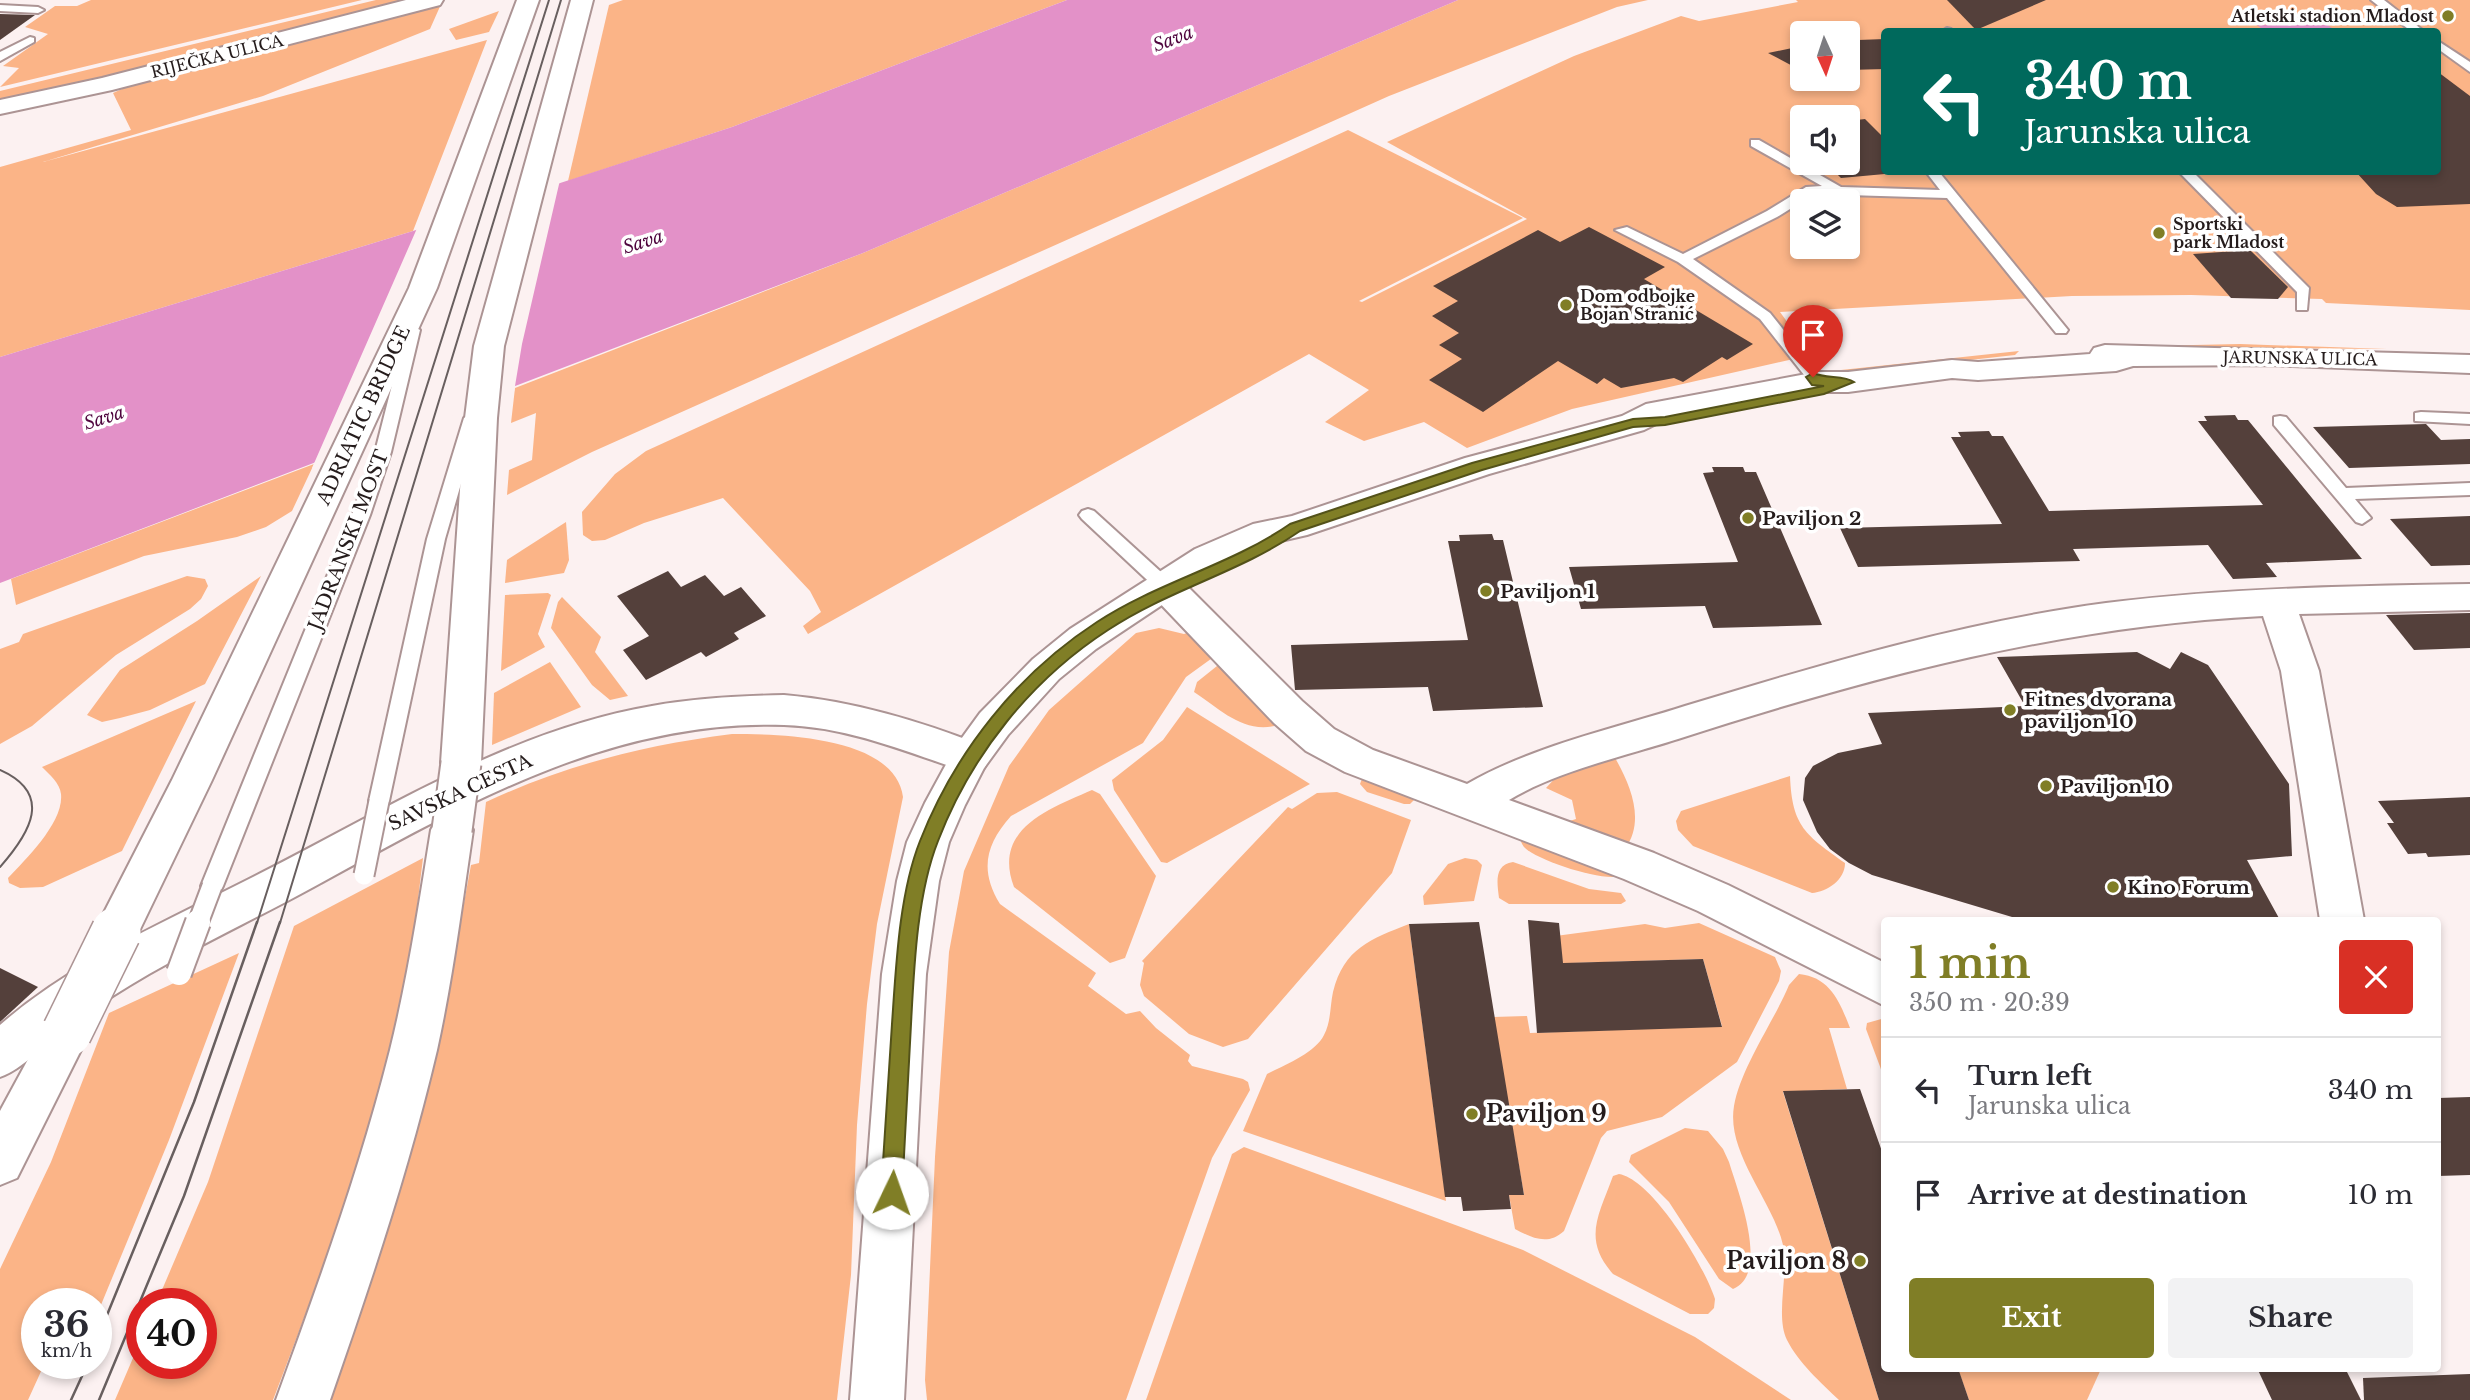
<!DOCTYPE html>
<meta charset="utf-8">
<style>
body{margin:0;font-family:"Libre Baskerville",serif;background:#f2f2f3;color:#2b2b33;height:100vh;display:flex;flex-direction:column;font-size:26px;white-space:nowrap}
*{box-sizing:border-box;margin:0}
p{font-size:23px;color:#7c7c81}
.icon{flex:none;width:38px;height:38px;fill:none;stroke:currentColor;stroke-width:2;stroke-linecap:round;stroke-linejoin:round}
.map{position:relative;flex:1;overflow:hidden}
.panel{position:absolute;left:1881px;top:917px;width:560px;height:455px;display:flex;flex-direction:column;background:#fff;border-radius:7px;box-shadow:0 4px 10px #0003}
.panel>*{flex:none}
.banner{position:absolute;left:1881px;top:28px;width:560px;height:147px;border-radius:7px;box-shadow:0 4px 10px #0003;background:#00695c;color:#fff;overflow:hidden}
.needle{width:46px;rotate:177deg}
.tools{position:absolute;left:1790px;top:21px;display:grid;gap:14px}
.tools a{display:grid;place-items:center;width:70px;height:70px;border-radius:7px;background:#fff;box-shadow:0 4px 10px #0003;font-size:35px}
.speed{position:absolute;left:21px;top:1288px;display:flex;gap:14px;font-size:35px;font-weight:700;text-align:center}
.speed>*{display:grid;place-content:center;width:91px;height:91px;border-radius:50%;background:#fff;box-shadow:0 4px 10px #0003;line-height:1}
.speed small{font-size:18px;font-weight:400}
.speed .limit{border:10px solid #d22;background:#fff;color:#111}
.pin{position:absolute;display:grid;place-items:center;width:60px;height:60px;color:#fff;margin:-72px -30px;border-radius:50% 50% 50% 0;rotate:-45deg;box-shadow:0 0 7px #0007}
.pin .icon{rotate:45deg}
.me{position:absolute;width:77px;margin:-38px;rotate:3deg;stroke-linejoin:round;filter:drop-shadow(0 0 5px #0008)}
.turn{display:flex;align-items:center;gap:24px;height:147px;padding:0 28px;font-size:32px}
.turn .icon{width:91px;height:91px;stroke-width:2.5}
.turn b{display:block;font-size:49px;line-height:60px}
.round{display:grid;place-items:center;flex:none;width:74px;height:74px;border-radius:7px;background:#f2f2f3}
.summary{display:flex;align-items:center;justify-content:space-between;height:119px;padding:0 28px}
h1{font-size:42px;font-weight:800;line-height:52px;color:#807e26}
.button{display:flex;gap:14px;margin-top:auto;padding:14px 28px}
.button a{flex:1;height:80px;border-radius:7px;background:#807e26;color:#fff;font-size:28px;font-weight:800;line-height:80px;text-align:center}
.button a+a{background:#f2f2f3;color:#2b2b33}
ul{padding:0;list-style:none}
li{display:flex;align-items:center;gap:21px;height:105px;padding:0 28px;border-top:2px solid #e1e1e2}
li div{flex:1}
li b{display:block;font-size:26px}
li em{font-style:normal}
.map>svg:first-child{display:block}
</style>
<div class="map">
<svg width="2470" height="1400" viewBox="0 0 2470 1400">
<rect width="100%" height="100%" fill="#fcf1f1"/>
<g fill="#fbb487" fill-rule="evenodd">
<path d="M91 0H362L0 87 19 68 3 66 48 34 25 27 55 6H77Z"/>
<path d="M376 0H419L0 102V91Z"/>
<path d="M623 0H1067L732 127 568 181 609 5Z"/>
<path d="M1458 0H1648L1617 7 1389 96 592 452 507 495 509 470 532 460 536 413 511 423 515 388 863 253Z"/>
<path d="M1796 0H2470V310L2326 303 2322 299 2191 295 2072 296 1780 312 1811 355 1572 409 1467 448 1424 422 1364 441 1325 422 1369 390 1309 354 808 634 803 626 821 612 810 591 723 498 644 523 605 540 592 541 583 535 582 512 615 474 646 451 1348 130 1523 218 1359 301 1362 302 1527 219 1387 142 1574 56 1681 16 1699 21 1798 2ZM1885 32H2438V172H1885ZM1802 33H1848V79H1802ZM1802 117H1848V163H1802ZM1802 201H1848V247H1802Z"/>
<path d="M442 2 430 29 263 96 43 162 487 40 413 231 0 357V167L131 130 113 93 140 81Z"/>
<path d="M499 11 489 32 456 40 449 29Z"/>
<path d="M2240 344 2387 349 2100 347Z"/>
<path d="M2019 351 2015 355 1835 375 1841 370Z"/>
<path d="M314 464 292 511 266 527 237 537 144 556 16 605 11 579Z"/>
<path d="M566 522 569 560 564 573 505 583 507 560Z"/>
<path d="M187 576 205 579 208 586 201 599 190 609 116 655 32 726 0 744V649L19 642 23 634Z"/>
<path d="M261 576 205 684 150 710 120 718 102 722 87 715 120 670 197 621Z"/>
<path d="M548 593 551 595 538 634 545 647 501 671 505 595Z"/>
<path d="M562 597 601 637 595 652 628 696 610 700 592 685 551 628 558 602Z"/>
<path d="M1159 628 1184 634 1192 631 1215 656 1186 677 1143 743 1011 816C986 844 979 870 1000 904L1096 973 1088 986 1126 1014 1140 1011 1156 1028 1190 1055 1188 1061 1192 1066 1243 1079 1248 1082 1250 1090 1212 1158 1126 1400H927L925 1380 935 1157 949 952 964 871 1009 766 1049 710 1136 633Z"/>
<path d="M550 662 581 707 492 745 494 693Z"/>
<path d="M1217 666H1225L1282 724C1245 736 1223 711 1194 692L1197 682Z"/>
<path d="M196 701 122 851 43 887 20 888 9 883 8 878C26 859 64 822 61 794 60 783 49 774 42 767Z"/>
<path d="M1187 707 1310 784 1167 863 1161 862 1114 790 1112 780 1163 740Z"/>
<path d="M732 734C780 734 895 736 903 797L877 924 867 1004 857 1125 851 1275 837 1400H330C391 1223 438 1049 471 865L479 863 486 802C565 765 645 745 732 734Z"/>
<path d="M1614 756C1630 784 1646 820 1625 849L1560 824 1576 819 1572 800 1546 788 1559 774Z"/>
<path d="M1363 776 1417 797 1410 804H1404L1367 792 1360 784Z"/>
<path d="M1790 776C1792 827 1806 835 1845 863 1845 880 1827 892 1812 893L1693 846 1678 830 1676 821 1681 811Z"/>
<path d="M1092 790 1100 794 1156 876 1125 958 1110 963 1014 887C992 829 1049 809 1092 790Z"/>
<path d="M1337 792 1411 820 1392 873 1248 1039 1223 1047 1189 1034 1144 996 1140 985 1144 963 1142 961 1288 807 1292 809 1317 793Z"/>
<path d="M1519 833 1620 876C1603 882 1539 861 1525 848 1521 844 1520 839 1519 833Z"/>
<path d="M423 858C419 889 416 921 411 953 383 1107 329 1254 273 1400H115L142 1337V1363H201V1304H156L208 1182 294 926Z"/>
<path d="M1465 858 1477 860 1482 865 1474 901 1424 905 1423 896 1448 864Z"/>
<path d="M1513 862 1589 889 1621 893 1626 901 1621 904H1509L1499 898C1497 882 1494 865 1513 862Z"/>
<path d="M1699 923 1775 957 1781 971 1779 981 1737 1062 1662 1117 1607 1131 1601 1138 1564 1231C1548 1246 1532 1238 1515 1229L1509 1195H1524L1493 1017 1527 1016 1530 1033 1722 1026 1703 959 1539 964 1548 937 1645 924 1665 928Z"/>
<path d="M1409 924 1446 1201 1243 1131 1267 1074C1285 1065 1315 1053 1324 1035 1331 1022 1330 1006 1333 992 1344 948 1371 939 1409 924Z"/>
<path d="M239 953 169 1140 96 1317V1304H37V1363L78 1364 43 1367 28 1400H0V1269L51 1162 109 1013Z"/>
<path d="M1799 974C1830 977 1840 1002 1850 1028H1829L1847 1089 1783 1092 1879 1400H1839C1821 1383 1798 1362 1787 1340 1775 1315 1789 1275 1783 1245 1773 1201 1726 1153 1734 1106 1741 1067 1773 1023 1789 985Z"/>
<path d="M1885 1018V1080L1866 1029 1867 1023Z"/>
<path d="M1685 1128 1708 1131 1723 1149 1729 1162C1737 1189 1771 1274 1733 1289L1719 1279 1669 1202 1629 1162 1631 1155Z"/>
<path d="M1244 1147 1523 1250 1695 1337 1791 1400H1146L1232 1154Z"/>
<path d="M1619 1174C1653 1180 1705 1267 1715 1299L1714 1308 1708 1314H1690L1613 1274C1582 1239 1599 1215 1613 1176Z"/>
<path d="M1958 1369H2101L2087 1400H1969Z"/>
</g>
<g fill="#e391c8">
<path d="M1067 0H1458L863 253 0 583V357L413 231 732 127Z"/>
<path d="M2325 23 2336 31H2265L2257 25Z"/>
</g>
<path fill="#fcf1f1" d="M560 180 522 344 514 392 312 468 418 226Z"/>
<g fill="#54403b">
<path d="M1947 0H2046L1976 30Z"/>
<path d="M0 14 35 15 0 40Z"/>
<path d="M1857 36 1858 40 1885 39V69L1848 70V37Z"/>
<path d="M1802 46V71L1768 53Z"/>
<path d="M2438 72 2470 96V204L2397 207 2376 194 2356 172H2438Z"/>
<path d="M1865 119 1885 139V174L1841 178 1826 163H1848V121Z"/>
<path d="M1589 227 1665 267 1644 279 1753 344 1727 360 1722 357 1683 382 1674 378 1621 388 1604 378 1597 384 1558 361 1483 412 1429 380 1462 359 1439 345 1459 333 1432 316 1458 301 1433 286 1538 230 1560 242Z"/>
<path d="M2250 250 2288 287 2278 299 2231 298 2193 254Z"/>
<path d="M2235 415 2238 420H2248L2362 559 2266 563 2277 577 2233 579 2208 545 2073 549 2080 561 1858 567 1840 528 2002 524 1951 437H1961L1958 432 1989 431 1992 436H2003L2049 511 2263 505 2198 421H2207L2204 416Z"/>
<path d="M2426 424 2441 440 2470 439V464L2349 468 2313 427Z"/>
<path d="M1712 467H1743L1745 472H1756L1822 625 1713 628 1705 606 1581 609 1569 567 1738 562 1703 473 1714 472Z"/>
<path d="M2470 516V565L2431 566 2390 519Z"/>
<path d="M1492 534 1494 540H1503L1543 707 1433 711 1428 687 1295 690 1291 645 1468 640 1448 541H1460L1459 535Z"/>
<path d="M668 571 681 587 705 575 724 596 741 587 766 616 734 633 739 639 706 657 701 652 646 680 623 650 649 636 617 596Z"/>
<path d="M2470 613V648L2414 650 2386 615Z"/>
<path d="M2137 652 2170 669 2181 652 2208 665 2289 784 2292 856 2247 860 2280 920H2022L1872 875 1849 863 1830 849 1817 832 1803 800 1805 778 1813 766 1838 753 1882 744 1868 713 2025 706 1997 657Z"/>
<path d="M2470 797V855L2428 857 2426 853 2408 854 2387 823H2394L2378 801Z"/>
<path d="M1528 920 1559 923 1563 963 1703 959 1722 1027 1537 1033Z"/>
<path d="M1479 922 1524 1195H1509L1511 1209 1463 1211 1461 1197H1445L1409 924Z"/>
<path d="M0 968 38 987 0 1022Z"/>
<path d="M1860 1089 1885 1160V1368H1958L1969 1400H1879L1783 1091Z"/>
<path d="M2470 1097V1175L2438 1176V1098Z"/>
<path d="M2257 1368H2345L2361 1400H2272Z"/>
<path d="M2470 1374V1400H2364L2363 1378Z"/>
</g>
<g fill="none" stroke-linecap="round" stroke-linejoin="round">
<g stroke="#ac9494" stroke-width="4">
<g id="lane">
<path d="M2371 0H2384L2425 32H2412Z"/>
<path d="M0 5 38 7 44 10 38 13 0 11Z"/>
<path d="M1947 28 1951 29 1953 32H1941Z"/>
<path d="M30 37 34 38V42L0 61V52Z"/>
<path d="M2438 41 2470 62V72L2438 49Z"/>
<path d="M1751 140H1759L1841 187 1940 190 1926 172H1939L2068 330 2066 333H2056L1947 198 1814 194 1777 217 1693 259 1770 313 1825 382 1817 387 1812 385 1760 319 1678 262 1615 230 1627 227 1683 254 1767 211 1806 187 1822 186 1751 146Z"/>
<path d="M2179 172H2193L2309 288 2307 310H2297V292Z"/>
<path d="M413 326 420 330 391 452 370 515 223 886 220 892 212 895 204 892 201 886 352 515 375 452 406 330Z"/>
<path d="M2421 412 2470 414V424L2415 421V413Z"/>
<path d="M472 413 480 418 445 539 389 801 386 807 379 809 372 807 369 801 427 539 464 418Z"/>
<path d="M2280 416 2286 417 2346 488 2470 483V495L2355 499 2371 518 2362 524 2356 522 2274 425V417Z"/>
<path d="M1088 509 1094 511 1172 582 1175 587 1172 592H1160L1082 519 1079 515 1082 511Z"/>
</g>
</g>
<g stroke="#ac9494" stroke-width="4">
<g id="street">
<path d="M406 0H443L440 5 112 90 0 114V100L102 78Z"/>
<path d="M1166 574 1179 578 1302 701 1334 729 1373 750 1467 784C1533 746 1613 729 1685 706 1823 664 1963 622 2106 603 2227 588 2348 586 2470 584V610L2299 614 2319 671 2364 920H2320L2281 671 2263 616C2061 626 1870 677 1678 739 1625 756 1557 771 1509 800L1654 853 1728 885 1885 963V1006L1698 911 1624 879 1345 772 1306 751 1274 723 1153 596 1148 587 1153 578Z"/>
<path d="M784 695C854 701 919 721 984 746L990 757 984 768 970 773C909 753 850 727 784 725 612 719 465 804 319 884 263 915 205 942 149 974 118 992 88 1011 60 1033 40 1048 24 1068 0 1077V1025C75 960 167 921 255 876 382 812 510 730 652 706 696 698 739 696 784 695Z"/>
</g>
</g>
<g stroke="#ac9494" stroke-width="4">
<g id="secondary">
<path d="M517 0H539L437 288 212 780 132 946 116 951 100 946 94 932 172 780 409 288Z"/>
<path d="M571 0H593L504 346 497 418 481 763 475 774 461 779 447 774 441 763 465 418 474 346Z"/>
<path d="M2105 345 2470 355V373L2268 365 2133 366 2116 371 1978 380 1952 378 1848 392H1817L1666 419 1644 430 1489 474 1307 535 1272 543 1219 567 1096 649 1059 679 1008 735 984 768 965 805 949 842 939 881 926 974 904 1400H850L882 974 897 881 907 842 925 803 956 746 980 713 1033 659 1070 629 1195 549 1253 524 1292 516 1465 458 1622 416 1646 404 1817 372H1848L1952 360 1978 362 2090 354 2094 348Z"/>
<path d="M452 813 467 818 473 830C462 904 453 977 437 1050 409 1169 370 1285 330 1400H276C318 1285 360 1169 390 1050 408 977 419 904 431 830L437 818Z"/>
<path d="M67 1011 83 1017 90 1032 17 1178 0 1185V1111L51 1017Z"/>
</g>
</g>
<use href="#lane" fill="#fff" fill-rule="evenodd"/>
<use href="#street" fill="#fff" fill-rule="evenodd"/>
<use href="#secondary" fill="#fff" fill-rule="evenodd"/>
<g stroke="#685f5f" stroke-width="2">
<path d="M0 770C54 794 30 833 0 867"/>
<path d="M257 923 549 0"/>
<path d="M280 923 561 0"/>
</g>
<g stroke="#685f5f" stroke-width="2.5">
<path d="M96 1342 194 1102 257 922"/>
<path d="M71 1400 88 1363"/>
<path d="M99 1400 184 1196 280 922"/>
</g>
<g stroke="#ac9494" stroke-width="23" stroke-linecap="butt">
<g id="lane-bridge-far1">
<path d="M364 875 379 801"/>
<path d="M198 923 212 886"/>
</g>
</g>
<g stroke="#ac9494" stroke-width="28" stroke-linecap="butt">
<path id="lane-bridge" d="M179 973 198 922"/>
</g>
<g stroke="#ac9494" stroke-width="43" stroke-linecap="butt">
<path id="secondary-bridge-far1" d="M452 830 461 763"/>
</g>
<g stroke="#ac9494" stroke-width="52" stroke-linecap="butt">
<path id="secondary-bridge" d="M67 1032 116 932"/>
</g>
<use href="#lane-bridge-far1" stroke="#fff" stroke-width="19"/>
<use href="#lane-bridge" stroke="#fff" stroke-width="24"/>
<use href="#secondary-bridge-far1" stroke="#fff" stroke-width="39"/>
<use href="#secondary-bridge" stroke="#fff" stroke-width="49"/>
</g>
<path fill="#807e26" stroke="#535219" stroke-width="2" d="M1813 373C1826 379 1844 375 1854 382L1824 394 1665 425 1633 427 1482 470 1300 531C1241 572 1168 590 1108 630 1031 680 971 755 938 841 917 894 914 967 911 1024 908 1080 905 1137 902 1193L899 1200 892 1203 884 1200 881 1193C885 1137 888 1080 892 1024 896 967 899 894 920 841 955 752 1017 674 1097 622 1158 582 1231 565 1290 524L1472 463 1633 419 1665 417 1824 386 1812 385 1806 377Z"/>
<g fill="#807e26" stroke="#fff" stroke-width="2.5">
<circle cx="2448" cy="16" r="7"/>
<circle cx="2159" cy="233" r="7"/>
<circle cx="1566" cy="305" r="7"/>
<circle cx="1748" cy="518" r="7"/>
<circle cx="1486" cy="591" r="7"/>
<circle cx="2010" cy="710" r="7"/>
<circle cx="2046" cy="786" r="7"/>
<circle cx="2113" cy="887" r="7"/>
<circle cx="1472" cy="1114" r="7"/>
<circle cx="1860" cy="1261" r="7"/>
</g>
<g text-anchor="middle" stroke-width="7" stroke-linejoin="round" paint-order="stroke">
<g font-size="16" font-weight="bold" fill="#251c1c" stroke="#fff" text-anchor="start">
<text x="2434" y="22" text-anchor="end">Atletski stadion Mladost</text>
<text x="2173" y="230">Sportski<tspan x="2173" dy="18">park Mladost</tspan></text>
<text x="1580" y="302">Dom odbojke<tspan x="1580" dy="18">Bojan Stranić</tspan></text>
</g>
<g font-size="16" fill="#251c1c" stroke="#fff">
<text transform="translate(217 56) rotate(-14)" y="6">RIJEČKA ULICA</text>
<text transform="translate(2300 358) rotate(1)" y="6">JARUNSKA ULICA</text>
</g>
<g font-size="18" font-style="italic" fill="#4f053e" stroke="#fff">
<text transform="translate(1173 39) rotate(-21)" y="6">Sava</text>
<text transform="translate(643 242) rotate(-18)" y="6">Sava</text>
<text transform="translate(104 418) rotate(-18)" y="6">Sava</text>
</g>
<g font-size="19" fill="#251c1c" stroke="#fff">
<text transform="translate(363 415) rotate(-65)" y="7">ADRIATIC BRIDGE</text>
<text transform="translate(348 540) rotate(-69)" y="7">JADRANSKI MOST</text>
<text transform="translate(460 792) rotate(-25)" y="7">SAVSKA CESTA</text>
</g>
<g font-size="19" font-weight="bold" fill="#251c1c" stroke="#fff" text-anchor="start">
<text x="1762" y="525">Paviljon 2</text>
<text x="1500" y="598">Paviljon 1</text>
<text x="2024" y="706">Fitnes dvorana<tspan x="2024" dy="22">paviljon 10</tspan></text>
<text x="2060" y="793">Paviljon 10</text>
<text x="2127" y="894">Kino Forum</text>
</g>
<g font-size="23" font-weight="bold" fill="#251c1c" stroke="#fff" text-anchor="start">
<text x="1486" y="1122">Paviljon 9</text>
<text x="1846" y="1269" text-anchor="end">Paviljon 8</text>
</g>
</g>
</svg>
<div class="tools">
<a><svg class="needle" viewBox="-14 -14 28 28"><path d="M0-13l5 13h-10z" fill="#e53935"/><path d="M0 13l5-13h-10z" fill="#7c7c81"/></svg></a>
<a><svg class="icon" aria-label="sound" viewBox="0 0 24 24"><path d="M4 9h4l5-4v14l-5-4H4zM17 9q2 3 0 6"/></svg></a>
<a><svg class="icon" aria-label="layers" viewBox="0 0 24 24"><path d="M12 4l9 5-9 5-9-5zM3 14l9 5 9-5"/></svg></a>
</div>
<div class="speed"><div>36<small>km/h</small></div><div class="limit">40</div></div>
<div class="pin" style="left:1813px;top:377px;background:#d93025"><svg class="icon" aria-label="arrive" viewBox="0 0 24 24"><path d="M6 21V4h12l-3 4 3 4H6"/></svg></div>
<svg class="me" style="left:892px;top:1193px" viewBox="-20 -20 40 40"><circle r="19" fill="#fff"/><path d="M0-13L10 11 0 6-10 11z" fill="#807e26"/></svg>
<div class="banner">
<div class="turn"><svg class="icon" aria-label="left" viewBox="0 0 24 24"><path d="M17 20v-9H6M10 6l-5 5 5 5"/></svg><div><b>340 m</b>Jarunska ulica</div></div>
</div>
<section class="panel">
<div class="summary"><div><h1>1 min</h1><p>350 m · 20:39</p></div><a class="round" style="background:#d93025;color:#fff"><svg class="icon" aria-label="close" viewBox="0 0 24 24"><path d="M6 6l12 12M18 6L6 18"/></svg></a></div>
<ul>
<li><svg class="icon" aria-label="left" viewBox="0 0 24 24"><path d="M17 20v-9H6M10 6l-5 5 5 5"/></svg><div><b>Turn left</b><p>Jarunska ulica</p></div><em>340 m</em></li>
<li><svg class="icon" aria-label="arrive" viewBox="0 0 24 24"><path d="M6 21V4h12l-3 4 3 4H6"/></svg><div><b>Arrive at destination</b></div><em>10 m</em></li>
</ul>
<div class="button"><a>Exit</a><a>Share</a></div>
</section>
</div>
